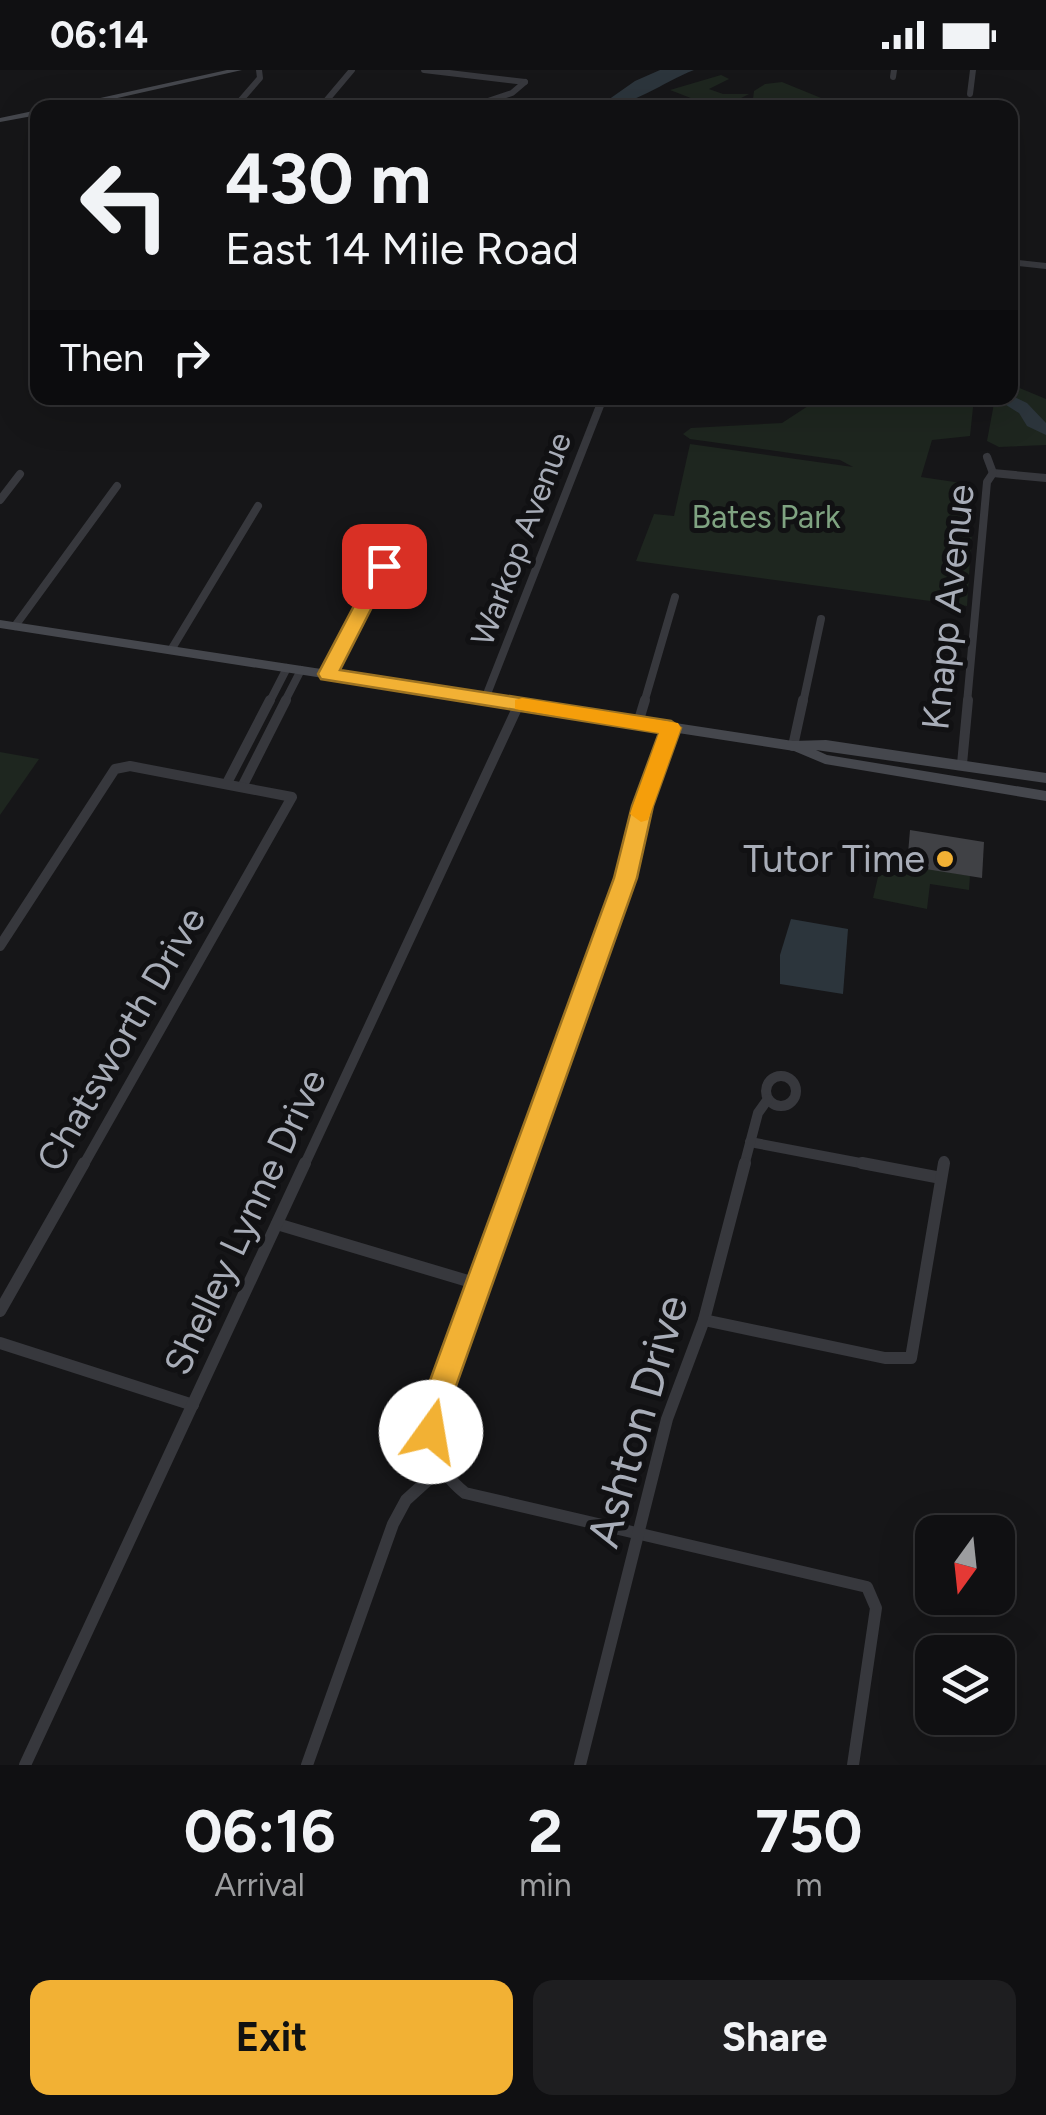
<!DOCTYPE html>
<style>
body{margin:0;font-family:Figtree,sans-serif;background:#1e1e20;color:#f1f3f6;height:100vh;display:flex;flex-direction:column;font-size:38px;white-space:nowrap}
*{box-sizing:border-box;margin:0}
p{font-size:32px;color:#9c9d9f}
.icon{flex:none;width:55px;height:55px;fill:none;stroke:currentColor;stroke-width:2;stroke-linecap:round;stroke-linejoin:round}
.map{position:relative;height:1695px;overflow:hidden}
.drawer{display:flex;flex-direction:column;background:#101012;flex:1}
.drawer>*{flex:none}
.hud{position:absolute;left:30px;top:30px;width:988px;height:305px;border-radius:20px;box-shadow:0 10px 40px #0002,0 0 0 2px #303032;background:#101012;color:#f1f3f6;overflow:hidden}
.needle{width:65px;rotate:195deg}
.buttons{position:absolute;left:915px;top:1445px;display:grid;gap:20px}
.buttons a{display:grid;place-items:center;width:100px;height:100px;border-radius:20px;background:#101012;box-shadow:0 10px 40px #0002,0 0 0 2px #303032;font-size:50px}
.pin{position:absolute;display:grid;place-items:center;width:85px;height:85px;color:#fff;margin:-42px;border-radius:20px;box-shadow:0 5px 15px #0006}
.me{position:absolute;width:110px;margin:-55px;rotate:13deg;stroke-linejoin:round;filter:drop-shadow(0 0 8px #0008)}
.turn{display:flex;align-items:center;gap:35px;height:210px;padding:0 30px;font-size:45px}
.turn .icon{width:130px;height:130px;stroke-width:2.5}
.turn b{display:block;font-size:70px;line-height:85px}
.then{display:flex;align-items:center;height:95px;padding:0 30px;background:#0003;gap:20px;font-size:38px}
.eta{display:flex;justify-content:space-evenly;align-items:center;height:170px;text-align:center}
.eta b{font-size:60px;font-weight:700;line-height:70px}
.button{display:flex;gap:20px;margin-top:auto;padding:20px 30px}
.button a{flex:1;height:115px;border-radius:20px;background:#f2b134;color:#111;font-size:40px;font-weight:700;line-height:115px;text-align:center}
.button a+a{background:#1e1e20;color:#f1f3f6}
.status{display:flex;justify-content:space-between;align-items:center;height:70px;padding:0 50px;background:#101012;direction:ltr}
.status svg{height:28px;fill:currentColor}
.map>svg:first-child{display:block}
</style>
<div class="status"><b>06:14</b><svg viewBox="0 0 49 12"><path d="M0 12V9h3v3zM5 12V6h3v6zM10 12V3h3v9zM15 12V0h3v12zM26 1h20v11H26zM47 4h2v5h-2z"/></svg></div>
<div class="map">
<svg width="1046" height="1695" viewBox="0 0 1046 1695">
<rect width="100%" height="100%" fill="#161618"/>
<g fill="#1e261f">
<path d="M721 5 729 9 709 19 723 24H749L733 32V37H714L670 20Z"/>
<path d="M782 12 843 37H752L754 21 765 14Z"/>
<path d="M1010 314 1046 329V375L999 377 987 371 995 328H1010Z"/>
<path d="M804 328H974L970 366 932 370 921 407 975 415 967 536 636 491 654 444 674 446 690 374 853 397 840 390 690 369 683 364 691 358 782 353 808 336Z"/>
<path d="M0 682 39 689 0 745Z"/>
<path d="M882 790 970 806 969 820 930 814 927 839 873 828Z"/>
</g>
<g fill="#2c353c">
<path d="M660 0H694C663 12 630 38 598 37L635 11Z"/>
<path d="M791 849 848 859 843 924 780 914V885Z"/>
</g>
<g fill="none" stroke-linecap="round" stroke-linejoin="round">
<path fill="#2c353c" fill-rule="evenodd" d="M1010 325 1027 333 1046 353V365L1027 356 1019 343 995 328Z"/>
</g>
<path fill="#404145" d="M910 760 984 772 982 808 907 796Z"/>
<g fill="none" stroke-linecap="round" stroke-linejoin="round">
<g stroke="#37383d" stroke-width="6">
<path d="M424 0 525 12"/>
<path d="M893 7 894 0"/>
<path d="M970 24 973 0"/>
<path d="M234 38 260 8 259 0"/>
<path d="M320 38 352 0"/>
<path d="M467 38 512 23 525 12"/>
<path d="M1010 142 1015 72"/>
<path d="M1010 192 1046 196"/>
</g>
<g stroke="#37383d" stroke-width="8">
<path d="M987 387 993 403"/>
<path d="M993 403 1046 408"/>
<path d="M0 430 20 404"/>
<path d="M15 556 117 416"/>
<path d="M171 580 258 436"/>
<path d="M328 604 400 465"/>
<path d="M485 629 603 328"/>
<path d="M269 633 287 598"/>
<path d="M284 633 301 600"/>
<path d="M644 633 675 527"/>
<path d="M803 633 821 549"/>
<path d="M967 633 987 412 993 403"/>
</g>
<g stroke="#37383d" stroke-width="10">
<path d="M638 653 645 630"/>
<path d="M793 676 803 630"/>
<path d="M962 694 968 630"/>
<path d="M227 713 270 630"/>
<path d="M243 715 286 630"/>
<path d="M0 876 115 699 130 696 292 727 83 1096"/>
<circle cx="781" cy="1021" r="15"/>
<path d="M750 1072 876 1096"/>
<path d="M304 1096 519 634"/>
<path d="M522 1096 625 808 643 736 671 658"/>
<path d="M744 1096 758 1043 768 1029"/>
<path d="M943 1096 944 1091"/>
</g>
<g stroke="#37383d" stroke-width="12">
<path d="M523 1093 436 1335C428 1372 435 1399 465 1423L867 1517 876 1538 853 1695"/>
<path d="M862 1093 941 1108"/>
<path d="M277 1154 478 1214"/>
<path d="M0 1241 84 1093"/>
<path d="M704 1250 885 1288H911L944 1093"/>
<path d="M0 1273 193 1335"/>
<path d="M25 1695 305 1093"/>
<path d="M307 1695 393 1454 406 1430 439 1400"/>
<path d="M580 1695 667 1349 704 1250 745 1093"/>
</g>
<g fill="#45474d" fill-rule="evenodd">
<path d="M227 0H242L73 38H55Z"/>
<path d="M38 40V45L0 52V48Z"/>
<path d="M0 550 793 671 826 670 1046 703V713L816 680 827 685 1046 721V731L825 694 794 681 0 558Z"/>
</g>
</g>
<path fill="#f2b134" stroke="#9d7322" stroke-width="2.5" d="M384 490 393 496 340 600 671 651 681 658 653 736 637 808 456 1316 442 1373 431 1377 421 1373 417 1362 428 1316 614 808 632 736 659 663 321 609 318 604 375 496Z"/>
<path fill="#f59e0b" d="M522 628 678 653 681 658 648 750 641 752 630 744 659 663 515 639V630Z"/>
<circle fill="#f2b134" stroke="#111113" stroke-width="4" cx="945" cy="789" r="10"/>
<g text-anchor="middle" stroke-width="10" stroke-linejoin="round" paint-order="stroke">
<g font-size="32" fill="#7fa381" stroke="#111113">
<text x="766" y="458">Bates Park</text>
</g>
<g font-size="32" fill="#a8adb8" stroke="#111113">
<text transform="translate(521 469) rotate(-69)" y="11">Warkop Avenue</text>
</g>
<g font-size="38" fill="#a8adb8" stroke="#111113">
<text transform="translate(948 537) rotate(-84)" y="13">Knapp Avenue</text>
<text transform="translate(121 969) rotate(-60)" y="13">Chatsworth Drive</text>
<text transform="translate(245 1152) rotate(-65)" y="13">Shelley Lynne Drive</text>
</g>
<g font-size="38" fill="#a8adb8" stroke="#111113" text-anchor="end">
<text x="925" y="802">Tutor Time</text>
</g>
<g font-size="45" fill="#a8adb8" stroke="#111113">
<text transform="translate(637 1351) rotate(-74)" y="16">Ashton Drive</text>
</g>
</g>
</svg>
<div class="buttons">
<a><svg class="needle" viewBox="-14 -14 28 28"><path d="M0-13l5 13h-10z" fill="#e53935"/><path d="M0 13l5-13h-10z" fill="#9c9d9f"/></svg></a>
<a><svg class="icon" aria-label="layers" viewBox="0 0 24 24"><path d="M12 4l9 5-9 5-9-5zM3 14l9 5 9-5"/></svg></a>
</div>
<div class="pin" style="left:384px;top:496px;background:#d93025"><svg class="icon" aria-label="arrive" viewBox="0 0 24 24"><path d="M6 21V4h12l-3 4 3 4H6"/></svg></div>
<svg class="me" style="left:431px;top:1362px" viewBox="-20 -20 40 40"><circle r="19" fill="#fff"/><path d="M0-13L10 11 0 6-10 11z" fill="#f2b134"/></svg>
<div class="hud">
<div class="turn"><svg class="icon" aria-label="left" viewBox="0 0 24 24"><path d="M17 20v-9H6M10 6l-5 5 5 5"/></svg><div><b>430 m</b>East 14 Mile Road</div></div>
<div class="then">Then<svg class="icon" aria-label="right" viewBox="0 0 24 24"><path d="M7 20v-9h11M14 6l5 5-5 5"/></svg></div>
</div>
</div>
<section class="drawer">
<div class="eta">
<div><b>06:16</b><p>Arrival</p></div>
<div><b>2</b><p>min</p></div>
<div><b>750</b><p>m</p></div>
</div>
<div class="button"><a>Exit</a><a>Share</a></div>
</section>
